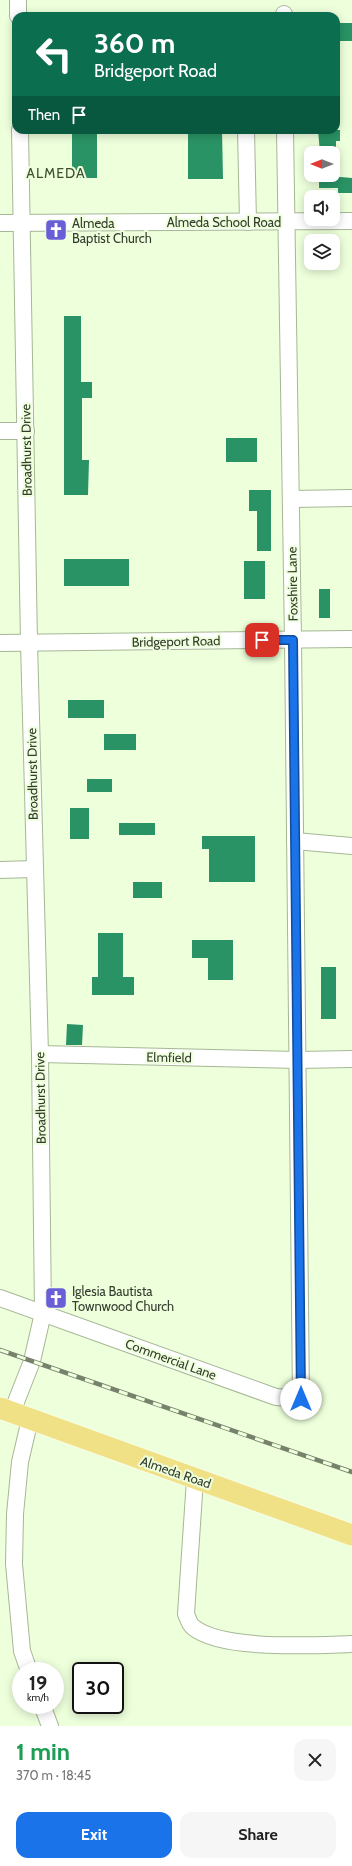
<!DOCTYPE html>
<meta charset="utf-8">
<style>
body{margin:0;font-family:Cabin,sans-serif;background:#f6f6f6;color:#222;height:100vh;display:flex;flex-direction:column;font-size:15px;white-space:nowrap}
*{box-sizing:border-box;margin:0}
p{font-size:13px;color:#767676}
.icon{flex:none;width:22px;height:22px;fill:none;stroke:currentColor;stroke-width:2;stroke-linecap:round;stroke-linejoin:round}
.map{position:relative;height:1726px;overflow:hidden}
.panel{display:flex;flex-direction:column;background:#fff;flex:1}
.panel>*{flex:none}
.banner{position:absolute;left:12px;top:12px;width:328px;height:122px;border-radius:12px;box-shadow:0 2px 10px #0003;background:#0b6e4f;color:#fff;overflow:hidden}
.needle{width:26px;rotate:270deg}
.tools{position:absolute;left:304px;top:146px;display:grid;gap:8px}
.tools a{display:grid;place-items:center;width:36px;height:36px;border-radius:8px;background:#fff;box-shadow:0 2px 10px #0003;font-size:20px}
.speed{position:absolute;left:12px;top:1662px;display:flex;gap:8px;font-size:20px;font-weight:700;text-align:center}
.speed>*{display:grid;place-content:center;width:52px;height:52px;border-radius:50%;background:#fff;box-shadow:0 2px 10px #0003;line-height:1}
.speed small{font-size:10px;font-weight:400}
.speed .limit{border:2px solid #111;border-radius:6px;background:#fff;color:#111}
.pin{position:absolute;display:grid;place-items:center;width:34px;height:34px;color:#fff;margin:-17px;border-radius:8px;box-shadow:0 2px 6px #0006}
.me{position:absolute;width:44px;margin:-22px;rotate:0deg;stroke-linejoin:round;filter:drop-shadow(0 0 3px #0008)}
.turn{display:flex;align-items:center;gap:14px;height:84px;padding:0 16px;font-size:18px}
.turn .icon{width:52px;height:52px;stroke-width:2.5}
.turn b{display:block;font-size:28px;line-height:34px}
.then{display:flex;align-items:center;height:38px;padding:0 16px;background:#0003;gap:8px;font-size:15px}
.round{display:grid;place-items:center;flex:none;width:42px;height:42px;border-radius:12px;background:#f6f6f6}
.summary{display:flex;align-items:center;justify-content:space-between;height:68px;padding:0 16px}
h1{font-size:24px;font-weight:700;line-height:30px;color:#1e9e55}
.button{display:flex;gap:8px;margin-top:auto;padding:8px 16px}
.button a{flex:1;height:46px;border-radius:12px;background:#1a73e8;color:#fff;font-size:16px;font-weight:700;line-height:46px;text-align:center}
.button a+a{background:#f6f6f6;color:#222}
.map>svg:first-child{display:block}
</style>
<div class="map">
<svg width="352" height="1726" viewBox="0 0 352 1726">
<rect width="100%" height="100%" fill="#edffdb"/>
<g fill="#299365">
<rect x="336" y="23" width="16" height="18"/>
<rect x="72" y="130" width="25" height="48"/>
<path d="M188 130H222L223 179H188Z"/>
<path d="M318 130H340V141H336V153H320Z"/>
<path d="M319 175 352 178V193H338V188H319Z"/>
<path d="M64 316H81V382H92V398H82V460H89L88 495H64Z"/>
<rect x="226" y="438" width="31" height="24"/>
<path d="M249 490H271V551H257V511H249Z"/>
<rect x="64" y="559" width="65" height="27"/>
<rect x="244" y="561" width="21" height="38"/>
<rect x="319" y="589" width="11" height="29"/>
<rect x="68" y="700" width="36" height="18"/>
<rect x="104" y="734" width="32" height="16"/>
<rect x="87" y="779" width="25" height="13"/>
<rect x="70" y="808" width="19" height="31"/>
<rect x="119" y="823" width="36" height="12"/>
<path d="M202 836H255V882H209V849H202Z"/>
<rect x="133" y="882" width="29" height="16"/>
<path d="M98 933H123V977H134V995H92V977H98Z"/>
<path d="M192 940H233V980H208V958H192Z"/>
<rect x="321" y="967" width="15" height="52"/>
<path d="M67 1024 83 1025 82 1045H66Z"/>
</g>
<g fill="none" stroke-linecap="round" stroke-linejoin="round">
<g stroke="#a6b796" stroke-width="18">
<g id="minor">
<path d="M18 0V16"/>
<path d="M284 14V16"/>
<path d="M246 130 248 222"/>
<path d="M0 223 352 221"/>
<path d="M0 431H26"/>
<path d="M291 499 352 498"/>
<path d="M0 643 352 639"/>
<path d="M295 841 352 846"/>
<path d="M0 870 34 869"/>
<path d="M40 1054 298 1060 352 1059"/>
<path d="M0 1298 276 1397 301 1399 293 640 285 130"/>
<path d="M12 1412 32 1361 43 1313 40 1054 29 643 20 130"/>
<path d="M195 1479 186 1614C188 1618 189 1624 193 1627 222 1651 314 1645 352 1644"/>
<path d="M29 1671 22 1651 14 1564 15 1514 20 1462 30 1419"/>
<path d="M42 1705 50 1726"/>
</g>
</g>
<g stroke="#fff" stroke-width="22">
<path id="major" d="M0 1408 352 1535"/>
</g>
<use href="#minor" stroke="#fff" stroke-width="16"/>
<use href="#major" stroke="#f1e186" stroke-width="21"/>
<g stroke="#77816c" stroke-width="4.5">
<path id="rail" d="M0 1350 352 1472"/>
</g>
<use href="#rail" stroke="#edffdb" stroke-width="3" stroke-dasharray="9" stroke-linecap="butt"/>
</g>
<g fill="none" stroke-linecap="round" stroke-linejoin="round">
<g stroke="#114b97" stroke-width="10">
<path id="route" d="M262 640H293L301 1399"/>
</g>
<use href="#route" stroke="#1a73e8" stroke-width="7"/>
</g>
<defs>
<g id="church-square" transform="scale(1.15)"><rect x="-9" y="-9" width="18" height="18" rx="4" fill="#695ed8" stroke="#edffdb"/><path d="M-1.2-6h2.4v3.5h3.3v2.4h-3.3V6h-2.4V-.1h-3.3v-2.4h3.3Z" fill="#fff"/></g>
</defs>
<g fill-rule="evenodd">
<use href="#church-square" x="56" y="230"/>
<use href="#church-square" x="56" y="1298"/>
</g>
<g text-anchor="middle" stroke-width="4" stroke-linejoin="round" paint-order="stroke">
<g font-size="13" fill="#353b2e" stroke="#edffdb">
<text x="224" y="227">Almeda School Road</text>
<text transform="translate(26 450) rotate(-91)" y="5">Broadhurst Drive</text>
<text transform="translate(292 584) rotate(-91)" y="5">Foxshire Lane</text>
<text transform="translate(176 641) rotate(-1)" y="5">Bridgeport Road</text>
<text transform="translate(32 774) rotate(-91)" y="5">Broadhurst Drive</text>
<text transform="translate(169 1057) rotate(1)" y="5">Elmfield</text>
<text transform="translate(40 1098) rotate(-91)" y="5">Broadhurst Drive</text>
<text transform="translate(171 1359) rotate(20)" y="5">Commercial Lane</text>
<text transform="translate(176 1472) rotate(19)" y="5">Almeda Road</text>
</g>
<g font-size="13" fill="#353b2e" stroke="#edffdb" text-anchor="start">
<text x="72" y="228">Almeda<tspan x="72" dy="15">Baptist Church</tspan></text>
<text x="72" y="1296">Iglesia Bautista<tspan x="72" dy="15">Townwood Church</tspan></text>
</g>
<g font-size="14" letter-spacing="1" fill="#3f4d30" stroke="#edffdb">
<text x="56" y="178">ALMEDA</text>
</g>
</g>
</svg>
<div class="tools">
<a><svg class="needle" viewBox="-14 -14 28 28"><path d="M0-13l5 13h-10z" fill="#e53935"/><path d="M0 13l5-13h-10z" fill="#767676"/></svg></a>
<a><svg class="icon" aria-label="sound" viewBox="0 0 24 24"><path d="M4 9h4l5-4v14l-5-4H4zM17 9q2 3 0 6"/></svg></a>
<a><svg class="icon" aria-label="layers" viewBox="0 0 24 24"><path d="M12 4l9 5-9 5-9-5zM3 14l9 5 9-5"/></svg></a>
</div>
<div class="speed"><div>19<small>km/h</small></div><div class="limit">30</div></div>
<div class="pin" style="left:262px;top:640px;background:#d93025"><svg class="icon" aria-label="arrive" viewBox="0 0 24 24"><path d="M6 21V4h12l-3 4 3 4H6"/></svg></div>
<svg class="me" style="left:301px;top:1399px" viewBox="-20 -20 40 40"><circle r="19" fill="#fff"/><path d="M0-13L10 11 0 6-10 11z" fill="#1a73e8"/></svg>
<div class="banner">
<div class="turn"><svg class="icon" aria-label="left" viewBox="0 0 24 24"><path d="M17 20v-9H6M10 6l-5 5 5 5"/></svg><div><b>360 m</b>Bridgeport Road</div></div>
<div class="then">Then<svg class="icon" aria-label="arrive" viewBox="0 0 24 24"><path d="M6 21V4h12l-3 4 3 4H6"/></svg></div>
</div>
</div>
<section class="panel">
<div class="summary"><div><h1>1 min</h1><p>370 m · 18:45</p></div><a class="round"><svg class="icon" aria-label="close" viewBox="0 0 24 24"><path d="M6 6l12 12M18 6L6 18"/></svg></a></div>
<div class="button"><a>Exit</a><a>Share</a></div>
</section>
